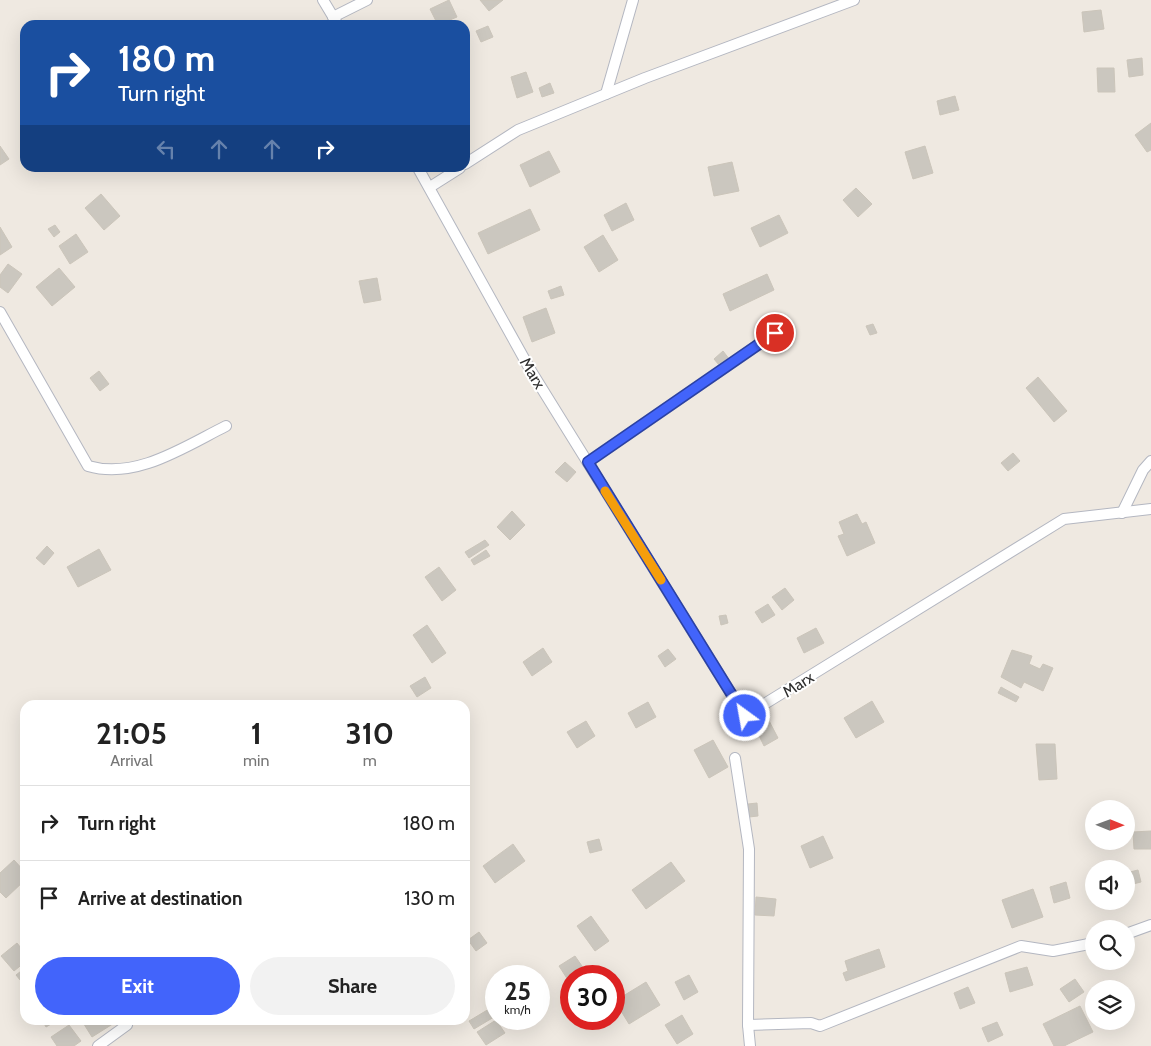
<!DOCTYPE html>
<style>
body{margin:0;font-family:Cabin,sans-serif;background:#f2f2f2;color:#222;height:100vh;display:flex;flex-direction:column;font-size:19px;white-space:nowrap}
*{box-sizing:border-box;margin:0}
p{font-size:16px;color:#767676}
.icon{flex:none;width:28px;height:28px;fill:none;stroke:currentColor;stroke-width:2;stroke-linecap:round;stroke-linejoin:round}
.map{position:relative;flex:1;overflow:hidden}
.panel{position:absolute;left:20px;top:700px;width:450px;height:325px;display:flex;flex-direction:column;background:#fff;border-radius:15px;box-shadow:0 5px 20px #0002}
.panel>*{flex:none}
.hud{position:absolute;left:20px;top:20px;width:450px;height:152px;border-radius:15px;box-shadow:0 5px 20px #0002;background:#1a4fa0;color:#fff;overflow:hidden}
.needle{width:32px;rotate:91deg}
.buttons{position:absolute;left:1085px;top:800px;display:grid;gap:10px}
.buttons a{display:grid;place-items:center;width:50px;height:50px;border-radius:50%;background:#fff;box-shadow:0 5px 20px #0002;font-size:25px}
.speed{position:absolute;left:485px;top:965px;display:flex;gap:10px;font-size:25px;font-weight:700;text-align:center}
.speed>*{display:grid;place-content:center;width:65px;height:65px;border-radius:50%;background:#fff;box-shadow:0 5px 20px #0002;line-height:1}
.speed small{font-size:12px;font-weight:400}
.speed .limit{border:8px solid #d22;background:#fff;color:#111}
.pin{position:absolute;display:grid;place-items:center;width:42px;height:42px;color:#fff;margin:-21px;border:2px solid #fff;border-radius:50%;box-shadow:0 1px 5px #0007}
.me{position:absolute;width:55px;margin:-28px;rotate:328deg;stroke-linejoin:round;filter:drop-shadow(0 0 4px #0008)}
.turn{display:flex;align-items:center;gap:18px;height:105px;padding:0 15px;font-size:22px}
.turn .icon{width:65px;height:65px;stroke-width:2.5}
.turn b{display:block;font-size:35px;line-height:42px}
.lanes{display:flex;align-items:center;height:48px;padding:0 15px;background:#0003;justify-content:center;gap:25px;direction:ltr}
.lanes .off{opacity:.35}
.eta{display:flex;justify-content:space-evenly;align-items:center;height:85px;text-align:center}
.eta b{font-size:30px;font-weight:800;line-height:35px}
.action{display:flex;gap:10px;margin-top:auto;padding:10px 15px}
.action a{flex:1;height:58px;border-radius:30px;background:#4264fb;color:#fff;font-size:20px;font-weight:800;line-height:58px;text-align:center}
.action a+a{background:#f2f2f2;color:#222}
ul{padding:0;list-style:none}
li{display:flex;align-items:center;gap:15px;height:75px;padding:0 15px;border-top:1px solid #e0e0e0}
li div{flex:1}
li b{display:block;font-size:19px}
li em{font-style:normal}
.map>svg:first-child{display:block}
</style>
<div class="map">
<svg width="1151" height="1046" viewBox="0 0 1151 1046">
<rect width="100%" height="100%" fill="#efe9e1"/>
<g fill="#cbc7bf" stroke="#cbc5ba">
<path d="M449 0 457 17 438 25 430 9Z"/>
<path d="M480 0H503L489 11Z"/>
<path d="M1101 10 1104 29 1084 32 1082 12Z"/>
<path d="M488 26 493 37 481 42 476 31Z"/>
<path d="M1142 58 1143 75 1129 77 1127 60Z"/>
<path d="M1097 68H1114L1115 92H1098Z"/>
<path d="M526 72 533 92 517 98 511 77Z"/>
<path d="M550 83 554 93 542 97 539 88Z"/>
<path d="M955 96 959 110 940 115 937 101Z"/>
<path d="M1151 123V150L1147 152 1135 135Z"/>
<path d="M0 146 9 159 0 165Z"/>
<path d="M925 146 933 173 913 179 905 152Z"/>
<path d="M549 151 560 172 530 187 520 165Z"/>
<path d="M732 162 739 191 714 196 708 167Z"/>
<path d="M856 188 872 204 858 217 843 200Z"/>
<path d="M101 194 120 216 104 230 85 208Z"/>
<path d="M626 203 634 220 612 231 604 215Z"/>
<path d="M530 209 540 230 488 254 478 233Z"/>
<path d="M779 215 788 233 760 247 751 228Z"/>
<path d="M55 225 60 232 54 237 48 229Z"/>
<path d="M0 227 12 247 0 255Z"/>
<path d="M76 234 88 252 70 264 59 246Z"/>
<path d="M603 235 618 260 599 272 584 247Z"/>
<path d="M8 264 22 274 8 293 0 287V275Z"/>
<path d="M59 268 75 287 52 306 36 287Z"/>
<path d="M767 274 774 290 730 311 723 294Z"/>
<path d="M377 278 381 300 364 303 359 281Z"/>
<path d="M561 286 564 295 551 299 548 291Z"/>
<path d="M546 308 555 333 532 342 523 317Z"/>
<path d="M873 324 877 333 870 335 866 326Z"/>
<path d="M723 351 733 364 724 371 714 359Z"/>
<path d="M99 371 109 384 100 391 90 378Z"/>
<path d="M1038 377 1067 411 1054 422 1026 388Z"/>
<path d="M1013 453 1020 461 1008 471 1001 463Z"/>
<path d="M565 462 576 472 567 482 555 472Z"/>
<path d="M512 511 525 525 510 540 497 527Z"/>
<path d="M857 514 862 524 866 522 875 543 847 556 838 536 844 534 839 522Z"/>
<path d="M485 540 489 545 469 558 465 552Z"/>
<path d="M47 546 54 553 44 565 36 558Z"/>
<path d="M99 549 111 570 78 587 67 567Z"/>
<path d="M486 550 490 556 474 565 471 560Z"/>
<path d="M439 567 456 590 442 601 425 577Z"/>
<path d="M785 588 794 600 782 610 772 597Z"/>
<path d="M768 604 775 615 762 623 755 612Z"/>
<path d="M726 615 728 623 721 625 719 616Z"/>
<path d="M427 625 446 653 432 663 413 635Z"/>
<path d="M816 628 824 643 804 653 797 638Z"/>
<path d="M543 648 552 662 532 676 523 662Z"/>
<path d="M668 649 676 659 665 667 658 656Z"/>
<path d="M1012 650 1032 656 1029 664 1040 669 1043 664 1053 668 1043 691 1024 682 1021 688 1001 677Z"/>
<path d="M425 677 431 688 417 697 410 686Z"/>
<path d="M1001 687 1019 697 1016 702 998 693Z"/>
<path d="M872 701 884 722 856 738 844 718Z"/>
<path d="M648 702 656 717 636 728 628 713Z"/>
<path d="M766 715 778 738 764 746 752 721Z"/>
<path d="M586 721 595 736 577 748 567 732Z"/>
<path d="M713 740 728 767 709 778 694 750Z"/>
<path d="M1036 744H1055L1057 779 1039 780Z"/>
<path d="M757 803 758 816 749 817 748 804Z"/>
<path d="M1151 831V849H1134L1133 832Z"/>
<path d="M823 836 833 858 810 868 801 846Z"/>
<path d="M599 839 602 850 590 853 587 842Z"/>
<path d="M513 844 525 861 495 883 483 866Z"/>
<path d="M14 860 25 872V880L6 898 0 892V873Z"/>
<path d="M671 862 685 881 646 909 632 890Z"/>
<path d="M1138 870 1141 882 1133 884 1130 872Z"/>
<path d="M1066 882 1070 898 1054 903 1050 887Z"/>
<path d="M1033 889 1043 917 1012 928 1002 900Z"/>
<path d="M756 897 776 899 774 916 755 915Z"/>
<path d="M591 916 609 941 595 951 577 926Z"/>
<path d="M479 932 487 943 476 951 468 940Z"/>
<path d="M17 943 25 953V962L14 971 1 956Z"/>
<path d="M879 949 885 967 846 981 843 973 848 971 845 961Z"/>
<path d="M575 956 584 969 568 980 559 966Z"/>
<path d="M1027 967 1033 985 1010 992 1005 973Z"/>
<path d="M25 968V986L16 975Z"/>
<path d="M689 975 698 992 684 1000 675 982Z"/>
<path d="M1075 979 1084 992 1069 1002 1060 989Z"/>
<path d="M646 982 660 1005 629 1024 615 1001Z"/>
<path d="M968 987 975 1003 960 1009 954 993Z"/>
<path d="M1080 1006 1093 1032 1064 1046H1054L1043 1024Z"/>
<path d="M489 1009 494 1017 474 1029 469 1021Z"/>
<path d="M682 1015 693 1034 677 1044 665 1025Z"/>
<path d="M42 1020H58L46 1027Z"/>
<path d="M84 1020H119L92 1037 82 1021Z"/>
<path d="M496 1020 505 1033 486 1045 477 1032Z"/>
<path d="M997 1022 1003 1035 988 1042 982 1028Z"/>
<path d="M69 1025 81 1041 74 1046H57L51 1037Z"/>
</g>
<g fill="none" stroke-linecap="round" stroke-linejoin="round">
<g stroke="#b4b7c1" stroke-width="12">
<g id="minor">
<path d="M323 0 338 25"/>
<path d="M333 17 367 0"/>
<path d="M606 94 633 0"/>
<path d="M465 164 518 130 645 78 854 0"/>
<path d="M418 168 531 371 745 716 1064 519 1151 509"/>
<path d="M430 187 460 168"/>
<path d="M0 312 88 466C136 480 184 447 226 426"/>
<path d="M588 462 775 333"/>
<path d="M1122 513 1143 470 1151 461"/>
<path d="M735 758 749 849 748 1025 750 1046"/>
<path d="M1126 934 1151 925"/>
<path d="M748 1025 811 1023 820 1026 1021 946 1053 951 1094 943"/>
<path d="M98 1046 127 1025"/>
</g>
</g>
<use href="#minor" stroke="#fff" stroke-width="10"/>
</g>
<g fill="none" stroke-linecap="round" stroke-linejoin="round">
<g stroke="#2b41a3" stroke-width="12">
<path id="route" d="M745 716 588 462 775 333"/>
</g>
<use href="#route" stroke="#4264fb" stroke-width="9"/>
<path stroke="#f59e0b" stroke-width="9" d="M605 491 661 580"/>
</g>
<g text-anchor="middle" stroke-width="4" stroke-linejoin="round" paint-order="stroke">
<g font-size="16" fill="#2e2e2e" stroke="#fff">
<text transform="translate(533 373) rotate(59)" y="6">Marx</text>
<text transform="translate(798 684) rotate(-32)" y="6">Marx</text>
</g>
</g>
</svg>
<div class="buttons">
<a><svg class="needle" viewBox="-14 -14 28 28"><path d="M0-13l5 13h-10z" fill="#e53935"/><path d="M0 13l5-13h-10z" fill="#767676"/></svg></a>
<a><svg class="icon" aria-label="sound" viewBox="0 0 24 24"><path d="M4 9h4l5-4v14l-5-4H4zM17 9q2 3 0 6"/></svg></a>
<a><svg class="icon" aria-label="search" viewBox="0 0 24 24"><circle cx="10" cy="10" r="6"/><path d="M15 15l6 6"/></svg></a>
<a><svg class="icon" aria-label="layers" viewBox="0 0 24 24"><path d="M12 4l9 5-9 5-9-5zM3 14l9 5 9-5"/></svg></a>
</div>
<div class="speed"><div>25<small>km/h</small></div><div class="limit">30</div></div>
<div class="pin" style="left:775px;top:333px;background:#d93025"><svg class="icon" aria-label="arrive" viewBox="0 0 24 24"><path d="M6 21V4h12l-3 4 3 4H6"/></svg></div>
<svg class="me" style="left:745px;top:716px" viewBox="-20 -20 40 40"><circle r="17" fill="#4264fb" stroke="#fff" stroke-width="3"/><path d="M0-11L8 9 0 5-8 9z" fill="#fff"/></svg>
<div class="hud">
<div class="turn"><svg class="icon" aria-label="right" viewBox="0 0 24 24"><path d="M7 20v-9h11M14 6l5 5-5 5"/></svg><div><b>180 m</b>Turn right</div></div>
<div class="lanes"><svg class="icon off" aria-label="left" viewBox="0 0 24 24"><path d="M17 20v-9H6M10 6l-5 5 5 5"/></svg><svg class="icon off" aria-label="ahead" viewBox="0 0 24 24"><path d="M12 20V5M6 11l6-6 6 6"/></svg><svg class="icon off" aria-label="ahead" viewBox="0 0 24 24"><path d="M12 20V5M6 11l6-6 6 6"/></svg><svg class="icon" aria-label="right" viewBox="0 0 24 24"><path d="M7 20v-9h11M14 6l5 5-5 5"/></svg></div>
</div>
<section class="panel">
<div class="eta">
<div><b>21:05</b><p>Arrival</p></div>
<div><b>1</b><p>min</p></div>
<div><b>310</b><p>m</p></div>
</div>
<ul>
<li><svg class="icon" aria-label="right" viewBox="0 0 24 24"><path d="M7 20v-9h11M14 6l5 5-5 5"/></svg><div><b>Turn right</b></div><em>180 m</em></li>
<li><svg class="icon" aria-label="arrive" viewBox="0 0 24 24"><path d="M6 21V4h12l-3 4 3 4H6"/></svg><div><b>Arrive at destination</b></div><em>130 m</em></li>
</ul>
<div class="action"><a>Exit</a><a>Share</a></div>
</section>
</div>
